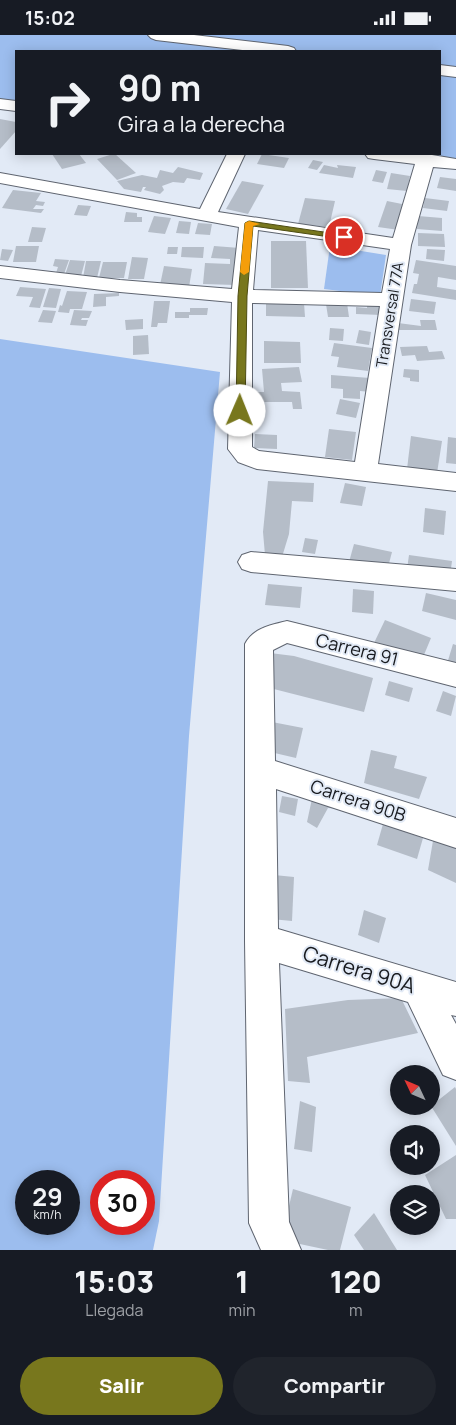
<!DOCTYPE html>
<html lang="es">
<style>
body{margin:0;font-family:Manrope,sans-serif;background:#20242c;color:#f1f3f6;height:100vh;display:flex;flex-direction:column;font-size:19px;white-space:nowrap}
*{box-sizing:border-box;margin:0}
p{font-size:16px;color:#9ea1a6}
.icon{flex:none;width:28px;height:28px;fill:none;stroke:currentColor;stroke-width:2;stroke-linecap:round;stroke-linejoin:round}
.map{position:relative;height:1215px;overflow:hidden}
.details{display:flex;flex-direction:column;background:#171b24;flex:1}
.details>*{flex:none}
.top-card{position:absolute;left:15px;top:15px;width:426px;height:105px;border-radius:0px;box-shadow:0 2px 12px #0003;background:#171b24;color:#f1f3f6;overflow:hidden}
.needle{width:32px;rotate:314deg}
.tools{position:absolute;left:390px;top:1030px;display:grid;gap:10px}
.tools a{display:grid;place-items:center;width:50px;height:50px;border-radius:50%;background:#171b24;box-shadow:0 2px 12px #0003;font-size:25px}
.speed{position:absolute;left:15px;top:1135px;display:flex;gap:10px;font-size:25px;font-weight:700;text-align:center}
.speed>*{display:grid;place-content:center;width:65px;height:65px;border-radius:50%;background:#171b24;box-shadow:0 2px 12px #0003;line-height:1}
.speed small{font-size:12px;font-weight:400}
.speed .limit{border:8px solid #d22;background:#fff;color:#111}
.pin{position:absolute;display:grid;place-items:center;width:42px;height:42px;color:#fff;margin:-21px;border:2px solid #fff;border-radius:50%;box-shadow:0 1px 5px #0007}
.me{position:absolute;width:55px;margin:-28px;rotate:1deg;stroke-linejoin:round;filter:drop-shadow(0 0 4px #0008)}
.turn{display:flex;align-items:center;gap:18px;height:105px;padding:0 20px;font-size:22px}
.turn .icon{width:65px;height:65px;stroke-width:2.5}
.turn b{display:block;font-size:35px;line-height:42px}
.eta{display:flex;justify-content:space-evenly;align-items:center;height:85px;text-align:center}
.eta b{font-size:30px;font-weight:800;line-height:35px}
.primary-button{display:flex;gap:10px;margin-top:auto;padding:10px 20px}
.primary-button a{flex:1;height:58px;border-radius:30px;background:#78771d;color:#fff;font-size:20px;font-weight:800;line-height:58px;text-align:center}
.primary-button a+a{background:#20242c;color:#f1f3f6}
.status{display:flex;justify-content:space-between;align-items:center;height:35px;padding:0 25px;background:#171b24;direction:ltr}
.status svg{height:14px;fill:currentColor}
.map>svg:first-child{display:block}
</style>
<div class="status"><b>15:02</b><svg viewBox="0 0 49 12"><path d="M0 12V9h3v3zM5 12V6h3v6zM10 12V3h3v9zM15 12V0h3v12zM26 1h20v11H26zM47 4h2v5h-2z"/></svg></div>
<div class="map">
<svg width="456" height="1215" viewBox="0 0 456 1215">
<rect width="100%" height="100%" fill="#e2eaf6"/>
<g fill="#9cbdee" fill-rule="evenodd">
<path d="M0 0H456V129L374 119H440V16H16V72L0 70Z"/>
<path d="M330 211 386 220 380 261 324 254Z"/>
<path d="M0 304 220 337 189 701 159 1186 153 1215H0ZM26 1146H69V1189H26ZM101 1146H144V1189H101Z"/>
</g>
<g fill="#b5bdc8">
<path d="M0 84 16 87V96L0 114Z"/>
<path d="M52 119H79L86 128 62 134Z"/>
<path d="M113 119H115L136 138 117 145 97 124Z"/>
<path d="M262 119 289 123 284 133 257 129Z"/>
<path d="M313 125 323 127 317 135 308 133Z"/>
<path d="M324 130 338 133 337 130 356 132 353 143 319 138Z"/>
<path d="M178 132 203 138 200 145 187 143 184 148 173 147 162 151 164 155 160 159 144 155 146 152H143L141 157 124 154 117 146 142 140 157 143 160 135 173 138Z"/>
<path d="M376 135 387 137 383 148 372 146Z"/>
<path d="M391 138 410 141 407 156 387 154Z"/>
<path d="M440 142 456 144V156L437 153Z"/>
<path d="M242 146 264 150 248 179 226 174Z"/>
<path d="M13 155 41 158 36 166 45 167 43 171 36 170 33 174H44L41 178 2 173Z"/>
<path d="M305 163 335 166 329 192 298 189Z"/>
<path d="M425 163 449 166 447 176 423 173Z"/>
<path d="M387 166 407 170 399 195 378 192Z"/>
<path d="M78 170 91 171 87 181 74 180Z"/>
<path d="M126 177 137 178V182H142V187H124Z"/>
<path d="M154 181 171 183 165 199 148 197Z"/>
<path d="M418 181 442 183V196L417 194Z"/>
<path d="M179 186 191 187 189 199 176 198Z"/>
<path d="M198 188 212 189 210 200 195 199Z"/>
<path d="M32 192 46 193 42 207H28Z"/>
<path d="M418 198 444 199 445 212 418 211Z"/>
<path d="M271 206H306L308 253H271Z"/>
<path d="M16 211H39L36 227H13Z"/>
<path d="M214 211 240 213 235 250 203 249 205 228 230 229V224L211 223Z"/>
<path d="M168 212H178L177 219H167Z"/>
<path d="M182 212H204L203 223 181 222Z"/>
<path d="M2 214 13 215 8 226 0 225Z"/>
<path d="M427 214 445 215 444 226 426 224Z"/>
<path d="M132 222 148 223 144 244H128Z"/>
<path d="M55 224 69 225 64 239 56 238 58 232 53 231Z"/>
<path d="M70 225 85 226 81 241 65 240Z"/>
<path d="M416 225 456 231V245L438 242 437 252 456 255V265L412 258 414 249H417L419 239 413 238Z"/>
<path d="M86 226H101L97 243H83Z"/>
<path d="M103 227H127L124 243H99Z"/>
<path d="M164 231 192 234 189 252 160 250Z"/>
<path d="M20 252 46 254 40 273 29 272 33 262 16 261Z"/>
<path d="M49 253 61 254 56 273 43 272Z"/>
<path d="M67 256 87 257 82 274H70L69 278 58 277 60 270 62 271Z"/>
<path d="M119 258V261L106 262V271L93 272 94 259Z"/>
<path d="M411 264 436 267 434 279 409 276Z"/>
<path d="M154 266H170L167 288H158L157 292H151Z"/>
<path d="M266 267 304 268 305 282 266 281Z"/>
<path d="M347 268 349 282H328L326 269Z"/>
<path d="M367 268 381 269V280L356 279V272L367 273Z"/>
<path d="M190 273H208L207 280H189V283H175V277H190Z"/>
<path d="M43 275 56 276 52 288 38 287Z"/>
<path d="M74 275 92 276 89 283H82L81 285H88L86 291 70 290Z"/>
<path d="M143 284V294L126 295 125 285Z"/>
<path d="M420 285H435L437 295H399L398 288 421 291Z"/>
<path d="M330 293 344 294 343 306 329 305Z"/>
<path d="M359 295 371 297 369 310 356 308Z"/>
<path d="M148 300 149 319 133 320V301Z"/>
<path d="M264 306 300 307 301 328H264Z"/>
<path d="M334 308 372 313 368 336 337 332 339 322 331 321Z"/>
<path d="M427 311 429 317 442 316 445 324 417 326 415 320 402 321 400 312Z"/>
<path d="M299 332 302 347 281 348 282 356 300 357 302 374H293L292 367H262V374H255V357H264L262 334Z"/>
<path d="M404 334 419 335V347L410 346V343L403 342Z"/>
<path d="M331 340 370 343 371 357 360 356V364L343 363V354L331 353Z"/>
<path d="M340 364 360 368 356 383 336 379Z"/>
<path d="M329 394 356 397 352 425 325 422Z"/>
<path d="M255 399 277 400V414L254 413Z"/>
<path d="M411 401 442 406 437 438 407 434Z"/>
<path d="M448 402 456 403V429L446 428Z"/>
<path d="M268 446 314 448 313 467 292 466 289 499 282 522 265 520 263 497Z"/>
<path d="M345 448 366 452 362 471 340 468Z"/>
<path d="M425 473 446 476 444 500 423 497Z"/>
<path d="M305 503 318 505 315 519 302 517Z"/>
<path d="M354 509 392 517 387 536 349 527Z"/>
<path d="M409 520 452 526 450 541 407 534Z"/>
<path d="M268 549 302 552 300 573 265 570Z"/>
<path d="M353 554 374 556 373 579 352 577Z"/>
<path d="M426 558 456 565V585L422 576Z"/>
<path d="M385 585 431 603 421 627 374 608Z"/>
<path d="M453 609 456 610V635L446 632Z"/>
<path d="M270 618 294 621 373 643 364 677 262 651Z"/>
<path d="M389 646 413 653 409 667 385 660Z"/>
<path d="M443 656 456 661 451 681 436 676Z"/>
<path d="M272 687 303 693 296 723 266 716Z"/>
<path d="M371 715 397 721 394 733 427 742 419 764 364 748Z"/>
<path d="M313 759 341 774 328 773 317 793 307 787Z"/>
<path d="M282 761 298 764 295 781 279 777Z"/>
<path d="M383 789 423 803 417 824 377 810Z"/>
<path d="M434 800 456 808V848L428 835Z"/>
<path d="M274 840 294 842 292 886 271 884Z"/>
<path d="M364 875 386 883 379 908 358 900Z"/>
<path d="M401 963 418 998 307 1022 310 1048 288 1046 285 974 348 965Z"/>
<path d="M455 1052 456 1054V1111L431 1071Z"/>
<path d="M300 1066 316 1072 312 1117 294 1114Z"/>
<path d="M456 1120V1184H446L425 1140Z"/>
<path d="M293 1154 351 1172 340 1215H328L281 1205Z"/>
<path d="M374 1178 397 1215H364L354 1200Z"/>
</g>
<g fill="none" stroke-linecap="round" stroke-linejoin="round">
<g stroke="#5f6570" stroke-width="2">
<g id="minor">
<path d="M148 0H194L288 11 294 13 296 16H251L156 5 151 3Z"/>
<path d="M440 30 456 32V42L440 40Z"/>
<path d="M0 64 16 66V76L0 74Z"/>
<path d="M227 119H245L218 177 393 203 415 129 374 124 368 123 365 119H426L456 124V134L433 132 411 210 378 429 456 438V456L257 434 238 427 228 414 232 267 120 257 0 243V231L120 245 232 254 239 192 0 148V138L200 174ZM258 195 390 214 382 258 253 255ZM252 268 380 271 355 427 259 416 252 412Z"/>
<path d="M251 517 456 534V556L251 537 242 534 238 527 242 520Z"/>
<path d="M287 586 456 628V652L287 608 273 615 275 726 456 783V813L276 754 278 894 456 947V981L451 980 456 989V1045L443 1040 408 967 279 928 289 1187 301 1215H261L249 1188 245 906V609C253 593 271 590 287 586Z"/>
</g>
</g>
<use href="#minor" fill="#fff" fill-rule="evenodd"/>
</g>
<path fill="#78771d" stroke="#4e4d13" d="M249 186 344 200 348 202 344 204 253 191 247 261 245 376 240 379 236 376 238 261 245 188Z"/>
<path fill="#f59e0b" d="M249 186 260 189 253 191 249 237 244 240 240 237 245 188Z"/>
<g text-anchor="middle" stroke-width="4" stroke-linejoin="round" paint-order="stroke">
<g font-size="15" fill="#181a1e" stroke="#e2eaf6">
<text transform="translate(390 280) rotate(-81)" y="5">Transversal 77A</text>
</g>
<g font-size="18" fill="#181a1e" stroke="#e2eaf6">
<text transform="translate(357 615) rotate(14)" y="6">Carrera 91</text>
<text transform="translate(358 766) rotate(18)" y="6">Carrera 90B</text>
</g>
<g font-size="21" fill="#181a1e" stroke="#e2eaf6">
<text transform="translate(359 935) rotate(17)" y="7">Carrera 90A</text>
</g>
</g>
</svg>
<div class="tools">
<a><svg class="needle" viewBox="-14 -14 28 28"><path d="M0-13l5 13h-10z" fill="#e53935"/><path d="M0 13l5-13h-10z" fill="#9ea1a6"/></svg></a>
<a><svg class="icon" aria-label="sound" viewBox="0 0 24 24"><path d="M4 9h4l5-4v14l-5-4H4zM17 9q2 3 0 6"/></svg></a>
<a><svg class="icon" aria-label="layers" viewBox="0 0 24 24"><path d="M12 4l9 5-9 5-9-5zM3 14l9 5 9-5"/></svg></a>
</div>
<div class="speed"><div>29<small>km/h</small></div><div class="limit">30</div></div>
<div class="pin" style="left:344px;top:202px;background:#d93025"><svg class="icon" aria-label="arrive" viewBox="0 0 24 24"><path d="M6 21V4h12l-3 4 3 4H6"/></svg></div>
<svg class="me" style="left:240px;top:376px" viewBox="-20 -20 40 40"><circle r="19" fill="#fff"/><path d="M0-13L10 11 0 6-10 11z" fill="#78771d"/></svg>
<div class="top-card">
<div class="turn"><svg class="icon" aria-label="right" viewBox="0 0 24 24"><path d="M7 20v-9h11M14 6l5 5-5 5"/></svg><div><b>90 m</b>Gira a la derecha</div></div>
</div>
</div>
<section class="details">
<div class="eta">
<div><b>15:03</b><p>Llegada</p></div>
<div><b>1</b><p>min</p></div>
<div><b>120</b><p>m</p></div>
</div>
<div class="primary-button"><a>Salir</a><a>Compartir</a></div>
</section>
